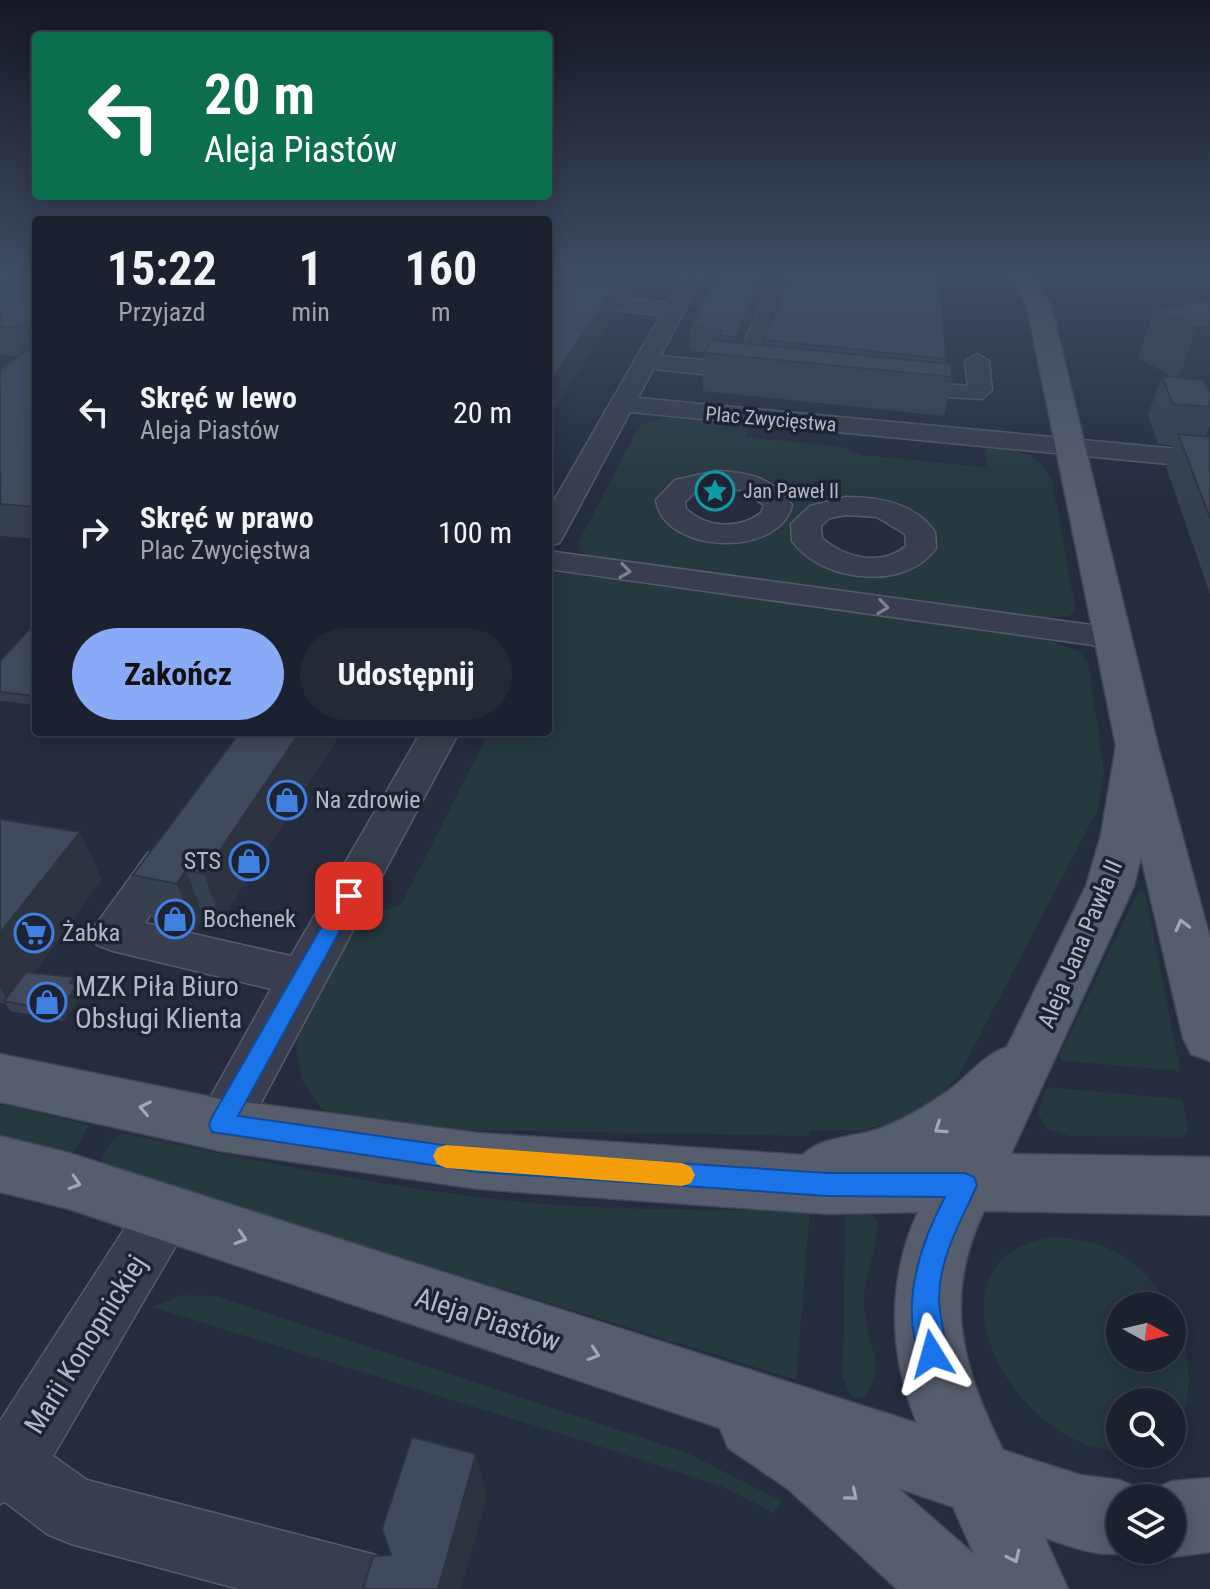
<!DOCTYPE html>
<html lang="pl">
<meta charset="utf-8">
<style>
body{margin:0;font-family:"Roboto Condensed",sans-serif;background:#242936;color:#f1f3f6;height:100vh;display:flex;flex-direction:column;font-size:30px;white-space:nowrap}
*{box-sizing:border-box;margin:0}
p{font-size:26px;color:#a0a3aa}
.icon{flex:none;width:44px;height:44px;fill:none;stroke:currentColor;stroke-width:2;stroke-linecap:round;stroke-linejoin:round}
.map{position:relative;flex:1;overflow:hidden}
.sheet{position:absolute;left:32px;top:216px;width:520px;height:520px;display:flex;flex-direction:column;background:#1b212e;border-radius:8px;box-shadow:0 4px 20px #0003,0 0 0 2px #393e4a}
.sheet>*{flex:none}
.banner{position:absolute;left:32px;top:32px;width:520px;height:168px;border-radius:8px;box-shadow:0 4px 20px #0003,0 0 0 2px #393e4a;background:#0b6e4f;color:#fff;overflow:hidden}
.needle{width:52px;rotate:98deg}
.controls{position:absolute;left:1106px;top:1292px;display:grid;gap:16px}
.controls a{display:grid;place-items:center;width:80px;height:80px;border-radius:50%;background:#1b212e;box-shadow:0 4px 20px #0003,0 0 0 2px #393e4a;font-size:40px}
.pin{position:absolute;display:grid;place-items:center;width:68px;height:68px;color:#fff;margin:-34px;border-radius:16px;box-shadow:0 4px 12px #0006}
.me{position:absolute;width:88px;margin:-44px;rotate:352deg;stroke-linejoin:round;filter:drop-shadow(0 0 6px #0008)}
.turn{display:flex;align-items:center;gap:28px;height:168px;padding:0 40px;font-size:36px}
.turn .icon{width:104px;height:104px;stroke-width:2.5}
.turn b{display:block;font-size:56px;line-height:68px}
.eta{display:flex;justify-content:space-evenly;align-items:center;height:136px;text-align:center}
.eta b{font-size:48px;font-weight:700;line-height:56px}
.cta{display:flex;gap:16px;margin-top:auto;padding:16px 40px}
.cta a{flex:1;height:92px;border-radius:48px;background:#89aaf7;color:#111;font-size:32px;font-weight:700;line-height:92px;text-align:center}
.cta a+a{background:#242936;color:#f1f3f6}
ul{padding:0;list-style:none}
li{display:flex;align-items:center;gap:24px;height:120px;padding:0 40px}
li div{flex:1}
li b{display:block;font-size:30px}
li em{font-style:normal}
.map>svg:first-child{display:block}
</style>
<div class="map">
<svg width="1210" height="1589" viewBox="0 0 1210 1589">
<rect width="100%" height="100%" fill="#242c3d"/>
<g fill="#26393e" fill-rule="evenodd">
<path d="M668 417 749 424 746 437 842 447 862 455 986 467V447C1014 450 1039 452 1052 480L1075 608 1070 616 1041 618 587 556 580 550 579 541 636 432 642 425ZM716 479 778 505 737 532 672 512 669 506ZM889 512 919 550 854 564 804 529 814 515Z"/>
<path d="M562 573 1043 638 1080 652 1088 664 1104 772 1097 811 958 1077 937 1099 900 1120 863 1130H809V1136L412 1129 341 1120 321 1108 304 1084 296 1052 300 1028 357 919 401 905 489 732H548V615L552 607H548V575Z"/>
<path d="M1139 890 1145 892 1180 1071 1064 1061 1059 1056Z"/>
<path d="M1046 1087 1182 1099 1188 1130 1183 1137 1070 1136 1047 1129 1038 1113Z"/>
<path d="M0 1104 89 1125 73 1153 0 1138Z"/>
<path d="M122 1133C245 1159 368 1184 494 1199 599 1211 704 1210 810 1210L796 1380 102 1164C101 1151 111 1141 122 1133Z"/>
<path d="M845 1211 870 1214 878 1222C876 1251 862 1278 864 1309 867 1345 888 1365 864 1398L852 1397 843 1379Z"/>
<path d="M1057 1237C1080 1239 1101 1243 1121 1255 1179 1289 1210 1382 1172 1438V1402H1120V1452C1000 1442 917 1251 1057 1237ZM1120 1306H1172V1358H1120Z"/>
<path d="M182 1295 216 1296 650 1440 689 1454 782 1501 773 1513 726 1488 584 1441 152 1307Z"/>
</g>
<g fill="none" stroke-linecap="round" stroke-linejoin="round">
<g stroke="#565c6b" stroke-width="3">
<g id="minor">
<path d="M685 273H705L660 356 736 363 773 273H793L758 366 771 373 759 380 653 369 638 398 1210 452V468L630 412 563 537 559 543 548 546V511L661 315 548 303V291L668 303Z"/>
<path d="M977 354 989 361 992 390 982 399 894 394 882 387 894 380 968 386 965 361Z"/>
<path d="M716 471C748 472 774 478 792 505 780 558 664 555 656 500L675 480ZM716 487 741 490 764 505 761 513C738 530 707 528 686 509L685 502 695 492Z"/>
<path d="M846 497C879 497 915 503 935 532L936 548C906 592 821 582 792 541L791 524 810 506ZM846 515 877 517 905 534 906 546C882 567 844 558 822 538L821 526 830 518Z"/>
<path d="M548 551 1114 628 1126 631 1131 638 1126 645 1114 648 548 569Z"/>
<path d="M421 732H459L240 1142 221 1149 202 1142 195 1125 271 989 113 951 97 945 90 933 148 853 163 848 178 853 184 864 145 923 291 956Z"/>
<path d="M167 1186 187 1194 195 1213 53 1456 87 1480 372 1554 397 1564 407 1589H239L71 1544 47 1534 5 1502 0 1504V1421L147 1194Z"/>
</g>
</g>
<g stroke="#414756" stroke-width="3">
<path id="major" d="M1009 273H1031L1051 306 1158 746 1210 938V1061L1191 1054 1183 1038 1141 857 1134 886 1011 1154 1210 1157V1215L984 1211C942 1299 962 1366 1003 1450L1080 1475 1120 1480 1147 1492 1172 1481 1210 1478V1552L1172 1557 1156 1550H1172V1498H1120V1550H1133C1106 1561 1072 1547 1045 1538L1068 1589H897L788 1489 728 1448 720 1428 69 1209 0 1192V1136L69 1153 917 1423C888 1354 887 1279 918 1212L828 1214 478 1189 221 1151 0 1102V1054L221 1099 478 1133 803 1155C819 1136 861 1137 884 1127 908 1117 932 1103 953 1087 971 1073 985 1054 1007 1047L1086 886 1101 835 1116 746 1027 306ZM898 1488 953 1507 974 1554Z"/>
</g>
<use href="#minor" fill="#383e4d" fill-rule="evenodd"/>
<use href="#major" fill="#565d6d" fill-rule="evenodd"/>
</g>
<g fill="#37404f">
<path d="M0 273H36V539L0 536V370L19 356 0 355Z"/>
<path d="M593 273H642L626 296 616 295 615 313 548 418V299L593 284Z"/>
<path d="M772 273 742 343 764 345V340L946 359 945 364 952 377 944 416 703 391 705 352 689 351 690 327Z"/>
<path d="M1210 300 1188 378 1210 392V426L1206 436 1210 437V594L1166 467 1174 446 1158 444 1148 415 1162 376 1173 377 1138 358 1155 308Z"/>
<path d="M36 622V705L0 701V661Z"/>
<path d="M240 732H341L221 921 204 917 195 930 154 922 133 875Z"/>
<path d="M0 819 102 879 34 973 74 977 83 994 64 1021 10 1011 5 1003H0Z"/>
</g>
<g fill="#2d3440">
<path d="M627 273H642L626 296Z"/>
<path d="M764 273H772L736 356H734L736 337Z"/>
<path d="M616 286 615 313 548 418V386Z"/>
<path d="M1210 326V375L1178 380 1197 328Z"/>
<path d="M300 732H341L221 921 204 874Z"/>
<path d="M80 832 102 879 12 1003H9L0 987V933Z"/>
<path d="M186 870 204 917 195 930 177 884Z"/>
<path d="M74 977 83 994 64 1021 59 1012 70 983Z"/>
<path d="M476 1454 487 1496 461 1589H438Z"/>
</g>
<g fill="#404a5c" stroke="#2d3440" stroke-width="2">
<path d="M0 273H36V329L0 327Z"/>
<path d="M718 273H764L736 337 719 335 721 330 690 327Z"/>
<path d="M790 273H940L946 359 764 340Z"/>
<path d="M562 281 616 286 548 386V335L553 327H548V299Z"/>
<path d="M1210 300V326L1197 328 1155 308Z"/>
<path d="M711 340 951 364 952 377 705 353Z"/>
<path d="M36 343V507L0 504V370Z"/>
<path d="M1162 376 1204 380 1210 392V407L1173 404Z"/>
<path d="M1178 434 1210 437V518Z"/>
<path d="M36 622V662L31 668H36V696L0 692V661Z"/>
<path d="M240 732H300L204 874 186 870 177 884 133 875Z"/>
<path d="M0 819 80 832 0 933Z"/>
<path d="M26 972 74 977 70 983 78 984 59 1012 4 1001Z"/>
<path d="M412 1437 476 1454 438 1589H363L373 1556 391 1555 382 1529Z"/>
</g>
<defs><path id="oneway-chevron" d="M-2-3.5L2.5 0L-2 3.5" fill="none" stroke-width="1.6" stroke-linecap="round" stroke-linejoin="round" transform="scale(2)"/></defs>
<g stroke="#7c8291">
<use href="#oneway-chevron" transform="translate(625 571) rotate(8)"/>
<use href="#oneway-chevron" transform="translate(883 607) rotate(8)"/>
</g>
<g stroke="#a0a7b6">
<use href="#oneway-chevron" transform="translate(1182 925) rotate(-104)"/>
<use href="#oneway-chevron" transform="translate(145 1108) rotate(-168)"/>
<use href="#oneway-chevron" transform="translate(940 1128) rotate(146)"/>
<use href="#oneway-chevron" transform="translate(75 1183) rotate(17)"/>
<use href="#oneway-chevron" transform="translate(241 1238) rotate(18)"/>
<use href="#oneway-chevron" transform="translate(594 1354) rotate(18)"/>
<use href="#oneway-chevron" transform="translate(852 1495) rotate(40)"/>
<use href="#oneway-chevron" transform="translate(1014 1557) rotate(65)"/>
</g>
<linearGradient id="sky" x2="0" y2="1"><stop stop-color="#141822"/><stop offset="0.55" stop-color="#3f4b62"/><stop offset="1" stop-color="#3f4b62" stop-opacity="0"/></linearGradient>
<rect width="1210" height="496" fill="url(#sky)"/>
<path fill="#1a73e8" stroke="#114b97" stroke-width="2" d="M349 889 359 896 238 1116 478 1150 828 1173H965L974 1177 977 1185C961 1222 940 1255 939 1297 938 1319 951 1343 942 1364L932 1368 922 1364C899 1308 918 1248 945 1197L828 1196 478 1172 212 1132 209 1125 212 1117 342 891Z"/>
<path fill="#f59e0b" d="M446 1145 682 1163 691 1167 695 1175 691 1183 682 1186 446 1168 437 1164 433 1156 437 1148Z"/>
<defs>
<g id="sight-ring" transform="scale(2)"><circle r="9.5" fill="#1d2332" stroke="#0f9aa8" stroke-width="1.5"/><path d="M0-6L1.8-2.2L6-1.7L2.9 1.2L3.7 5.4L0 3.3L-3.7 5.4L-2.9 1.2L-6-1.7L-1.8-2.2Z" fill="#0f9aa8"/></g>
<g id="shop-ring" transform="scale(2)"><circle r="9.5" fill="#1d2332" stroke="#3f7fe0" stroke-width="1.5"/><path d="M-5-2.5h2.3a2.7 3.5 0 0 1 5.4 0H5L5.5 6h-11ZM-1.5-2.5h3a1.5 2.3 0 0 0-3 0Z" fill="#3f7fe0"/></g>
<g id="supermarket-ring" transform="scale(2)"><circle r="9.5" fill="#1d2332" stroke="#3f7fe0" stroke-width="1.5"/><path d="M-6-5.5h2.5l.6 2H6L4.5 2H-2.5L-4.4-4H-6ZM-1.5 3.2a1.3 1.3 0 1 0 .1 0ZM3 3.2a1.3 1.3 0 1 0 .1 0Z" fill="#3f7fe0"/></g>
</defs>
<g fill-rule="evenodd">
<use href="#sight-ring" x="715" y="491"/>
<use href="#shop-ring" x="287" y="800"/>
<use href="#shop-ring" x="249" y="861"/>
<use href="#shop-ring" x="175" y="919"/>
<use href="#supermarket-ring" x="34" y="933"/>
<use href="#shop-ring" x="47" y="1002"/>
</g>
<g text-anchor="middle" stroke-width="7" stroke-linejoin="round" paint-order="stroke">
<g font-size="20" fill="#b3b9c8" stroke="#1d2332">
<text transform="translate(771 419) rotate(5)" y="7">Plac Zwycięstwa</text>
</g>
<g font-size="20" fill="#b3b9c8" stroke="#1d2332" text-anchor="start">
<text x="743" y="498">Jan Paweł II</text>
</g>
<g font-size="24" fill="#b3b9c8" stroke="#1d2332" text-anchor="start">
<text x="315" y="808">Na zdrowie</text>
<text x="221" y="869" text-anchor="end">STS</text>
<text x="203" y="927">Bochenek</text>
<text x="62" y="941">Żabka</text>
</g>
<g font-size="24" fill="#b3b9c8" stroke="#1d2332">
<text transform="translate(1080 944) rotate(-67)" y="8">Aleja Jana Pawła II</text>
</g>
<g font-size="28" fill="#b3b9c8" stroke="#1d2332" text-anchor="start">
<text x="75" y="996">MZK Piła Biuro<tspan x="75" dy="32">Obsługi Klienta</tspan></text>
</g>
<g font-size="28" fill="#b3b9c8" stroke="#1d2332">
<text transform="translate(488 1319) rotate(18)" y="10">Aleja Piastów</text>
<text transform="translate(85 1344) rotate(-58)" y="10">Marii Konopnickiej</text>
</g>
</g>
</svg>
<div class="controls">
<a><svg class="needle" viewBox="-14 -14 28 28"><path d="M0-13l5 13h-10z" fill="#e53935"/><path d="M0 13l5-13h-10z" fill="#a0a3aa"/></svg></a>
<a><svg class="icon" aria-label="search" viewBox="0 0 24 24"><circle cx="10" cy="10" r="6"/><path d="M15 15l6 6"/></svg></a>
<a><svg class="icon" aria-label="layers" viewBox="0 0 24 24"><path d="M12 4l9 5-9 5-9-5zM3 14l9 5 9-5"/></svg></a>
</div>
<div class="pin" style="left:349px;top:896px;background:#d93025"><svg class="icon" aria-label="arrive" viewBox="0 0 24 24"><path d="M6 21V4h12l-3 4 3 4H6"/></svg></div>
<svg class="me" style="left:932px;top:1354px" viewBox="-20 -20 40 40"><path d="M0-17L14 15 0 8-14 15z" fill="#1a73e8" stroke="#fff" stroke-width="4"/></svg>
<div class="banner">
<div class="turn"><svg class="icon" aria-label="left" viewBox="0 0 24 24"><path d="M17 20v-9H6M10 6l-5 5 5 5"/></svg><div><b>20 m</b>Aleja Piastów</div></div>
</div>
<section class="sheet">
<div class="eta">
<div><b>15:22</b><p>Przyjazd</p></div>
<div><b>1</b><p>min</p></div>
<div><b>160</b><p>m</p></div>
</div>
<ul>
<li><svg class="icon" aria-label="left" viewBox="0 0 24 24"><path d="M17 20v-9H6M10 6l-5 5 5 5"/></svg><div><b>Skręć w lewo</b><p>Aleja Piastów</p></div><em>20 m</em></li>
<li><svg class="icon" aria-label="right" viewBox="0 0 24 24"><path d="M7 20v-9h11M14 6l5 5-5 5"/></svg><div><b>Skręć w prawo</b><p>Plac Zwycięstwa</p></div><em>100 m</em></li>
</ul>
<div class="cta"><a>Zakończ</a><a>Udostępnij</a></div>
</section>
</div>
